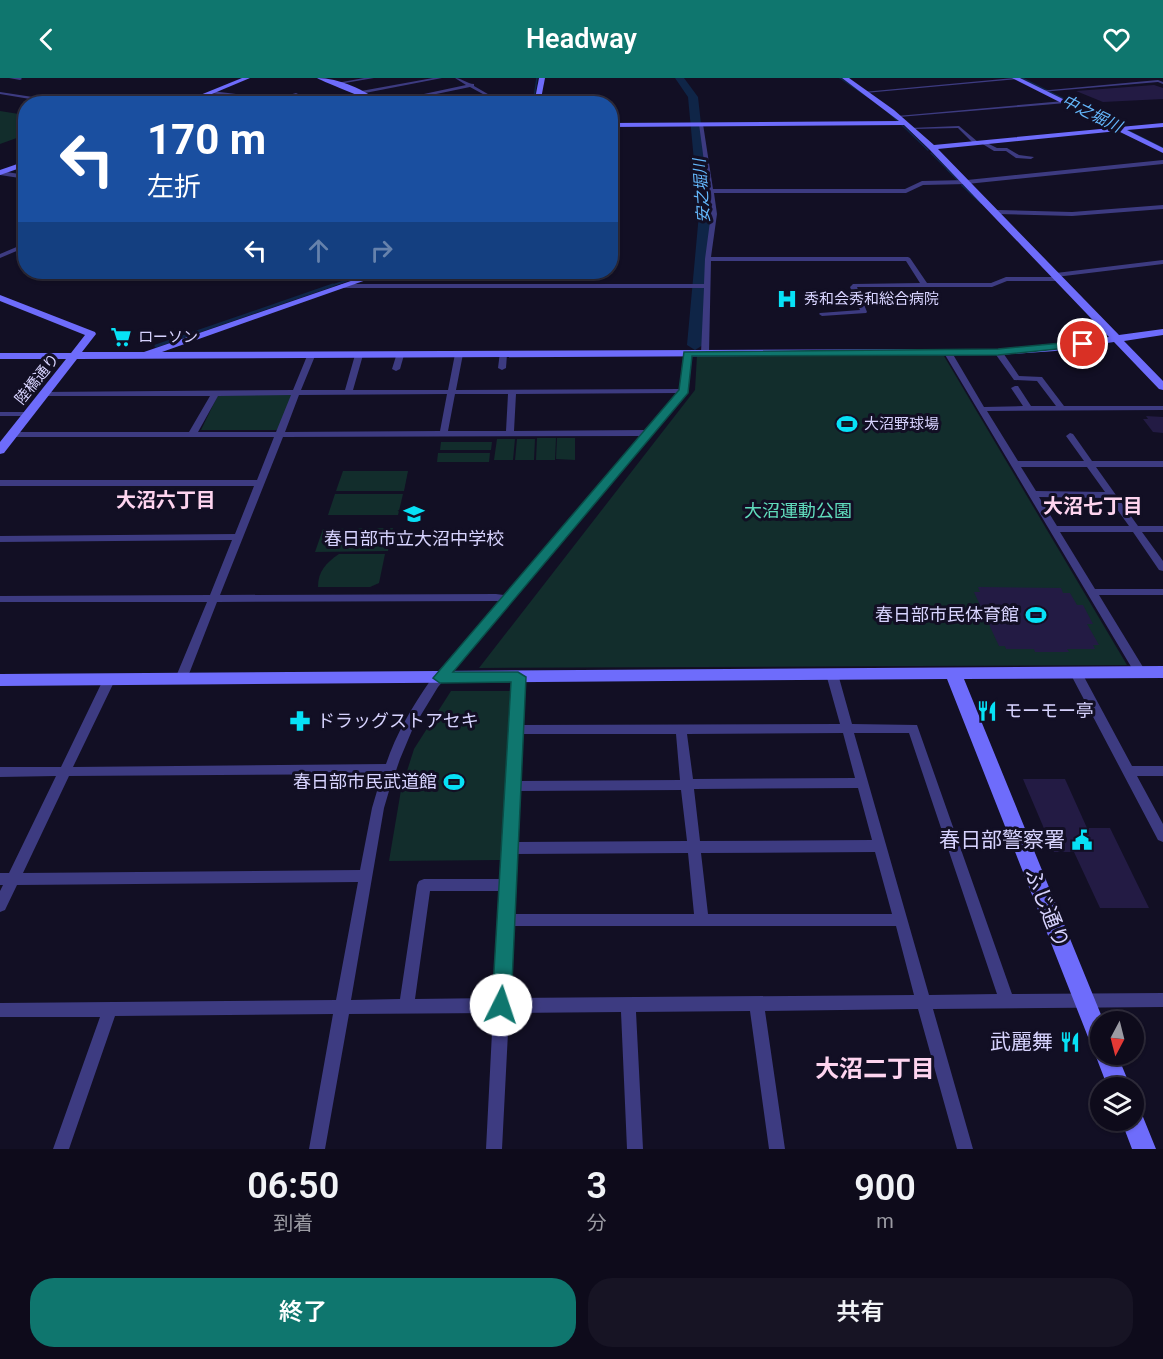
<!DOCTYPE html>
<html lang="ja">
<meta charset="utf-8">
<style>
body{margin:0;font-family:Roboto,"Noto Sans JP",sans-serif;background:#171424;color:#f1f3f6;height:100vh;display:flex;flex-direction:column;font-size:22px;white-space:nowrap}
*{box-sizing:border-box;margin:0}
p{font-size:20px;color:#9b9ba3}
.icon{flex:none;width:33px;height:33px;fill:none;stroke:currentColor;stroke-width:2;stroke-linecap:round;stroke-linejoin:round}
.map{position:relative;height:1071px;overflow:hidden}
.details{display:flex;flex-direction:column;background:#0e0b1b;flex:1}
.details>*{flex:none}
.hud{position:absolute;left:18px;top:18px;width:600px;height:183px;border-radius:24px;box-shadow:0 2px 4px #0004,0 0 0 2px #2e2b3a;background:#1a4fa0;color:#fff;overflow:hidden}
.needle{width:39px;rotate:187deg}
.fabs{position:absolute;left:1090px;top:933px;display:grid;gap:12px}
.fabs a{display:grid;place-items:center;width:54px;height:54px;border-radius:50%;background:#0e0b1b;box-shadow:0 2px 4px #0004,0 0 0 2px #2e2b3a;font-size:30px}
.pin{position:absolute;display:grid;place-items:center;width:51px;height:51px;color:#fff;margin:-26px;border:3px solid #fff;border-radius:50%;box-shadow:0 2px 6px #0007}
.me{position:absolute;width:66px;margin:-33px;rotate:4deg;stroke-linejoin:round;filter:drop-shadow(0 0 4px #0008)}
.turn{display:flex;align-items:center;gap:21px;height:126px;padding:0 30px;font-size:27px}
.turn .icon{width:78px;height:78px;stroke-width:2.5}
.turn b{display:block;font-size:42px;line-height:51px}
.lanes{display:flex;align-items:center;height:57px;padding:0 30px;background:#0003;justify-content:center;gap:30px;direction:ltr}
.lanes .off{opacity:.35}
.eta{display:flex;justify-content:space-evenly;align-items:center;height:102px;text-align:center}
.eta b{font-size:36px;font-weight:600;line-height:42px}
.primary-button{display:flex;gap:12px;margin-top:auto;padding:12px 30px}
.primary-button a{flex:1;height:69px;border-radius:24px;background:#0f766e;color:#fff;font-size:24px;font-weight:600;line-height:69px;text-align:center}
.primary-button a+a{background:#171424;color:#f1f3f6}
header{display:flex;justify-content:space-between;align-items:center;height:78px;padding:0 30px;background:#0f766e;color:#fff;font-size:27px;font-weight:600}
.map>svg:first-child{display:block}
</style>
<header><svg class="icon" aria-label="back" viewBox="0 0 24 24"><path d="M15 5l-7 7 7 7"/></svg>Headway<svg class="icon" aria-label="heart" viewBox="0 0 24 24"><path d="M12 20l-8-8c-3-5 5-10 8-4 3-6 11-1 8 4z"/></svg></header>
<div class="map">
<svg width="1163" height="1071" viewBox="0 0 1163 1071">
<rect width="100%" height="100%" fill="#120f24"/>
<g fill="#122d2c">
<path d="M0 33 25 37V57L0 66Z"/>
<path d="M697 277 944 278 1127 587 479 590 695 312Z"/>
<path d="M218 317H292L278 352H201Z"/>
<path d="M537 360H556L555 382H536Z"/>
<path d="M557 360H575V382L556 381Z"/>
<path d="M497 361H515L513 382H494Z"/>
<path d="M517 361H535L534 382H515Z"/>
<path d="M441 364H492L491 372H440Z"/>
<path d="M438 375H490L489 384H437Z"/>
<path d="M343 393H408L404 413H336Z"/>
<path d="M335 416H403L398 437H328Z"/>
<path d="M393 450 388 473 315 474 323 451Z"/>
<path d="M339 476H385L379 505 370 509H318C318 493 326 485 339 476Z"/>
<path d="M451 613H510L501 782 389 783 401 712 414 671Z"/>
</g>
<g fill="none" stroke-linecap="round" stroke-linejoin="round">
<g stroke="#0f2547" stroke-width="1.5">
<path d="M840 0 868 19"/>
<path d="M1022 0 1163 70"/>
<path d="M533 26 537 0"/>
<path d="M888 34 899 44"/>
<path d="M902 47 928 72"/>
<path d="M931 75 949 93"/>
</g>
<g stroke="#0f2547" stroke-width="2">
<path d="M947 91 959 103"/>
<path d="M962 107 981 125"/>
<path d="M328 209 371 194"/>
</g>
<path stroke="#0f2547" stroke-width="3" d="M156 268 333 207"/>
<path fill="#0f2547" fill-rule="evenodd" d="M675 0H684L698 19 711 136 703 267 695 272 687 267 699 136 688 19Z"/>
</g>
<g fill="#231b44">
<path d="M1154 7 1163 10V21L1103 24 1076 13Z"/>
<path d="M1146 338 1163 339V355L1153 354 1143 341H1148Z"/>
<path d="M978 509 1061 510 1063 515H1070L1077 527H1083L1093 546H1087L1099 567H1093L1095 571H1067L1069 574H1035L1034 571H1006L1005 568H999L974 514H980Z"/>
<path d="M1023 701H1065L1087 750H1110L1149 830H1100L1074 774H1054Z"/>
</g>
<g fill="none" stroke-linecap="round" stroke-linejoin="round">
<g fill="#3d3b81" fill-rule="evenodd">
<path d="M9 0H21L22 1 20 2Z"/>
<path d="M364 0H374L339 6 337 5Z"/>
<path d="M433 0H442L365 15 324 26H314L359 15 361 13Z"/>
<path d="M455 0C462 0 467 6 474 6V8L493 19 541 20 492 21 470 9 388 26H377L466 7Z"/>
<path d="M1014 0 1019 1 865 15 863 14Z"/>
<path d="M1158 2 1163 4V6L1158 4 1041 14 1039 13Z"/>
<path d="M212 13 275 21 296 15 298 16 269 25 267 24 269 23 210 15Z"/>
<path d="M0 14 72 25 74 26H60L0 16Z"/>
<path d="M1064 23 1066 25 899 39 897 38Z"/>
<path d="M701 45 703 46 713 111H905L922 103 967 102 1163 82V86L967 106 923 107 906 115H714L717 136 711 179H908L910 180 927 205H991L1006 199H1060L1063 201 1060 203H1007L992 209H857L867 234 866 235 822 238 819 236 820 235 860 232 850 209 853 206 920 205 906 183H711L709 275 705 277 701 275 704 210H342L339 208 342 206H704L705 181 711 136 699 46Z"/>
<path d="M959 48 978 64V66H974L958 50 912 51 910 50Z"/>
<path d="M983 63 997 70H1007L1019 77 1034 79 1031 81 1016 80 1006 73H994L981 65Z"/>
<path d="M0 93 26 97V101L0 97Z"/>
<path d="M1163 127V131L1072 138 997 136 994 134 997 132 1072 134Z"/>
<path d="M26 165V169L0 180V176Z"/>
<path d="M1163 182V186L1056 199 1053 197 1056 195Z"/>
<path d="M995 272H1001L1019 298 1042 299 1064 328H1163V332L987 333 1018 383H1084L1066 358 1070 355 1073 356 1092 383H1163V389H1096L1138 448H1163V454H1142L1163 483V493L1159 492 1133 454H1060L1095 511H1163V517H1099L1146 594 1144 597H1136L944 275 951 273 984 329 1023 328 1011 310 1015 308H1018L1031 328H1056L1037 303 1014 302 994 274ZM1021 389H1087L1105 414 1036 413ZM1039 419 1109 420 1129 448H1057Z"/>
<path d="M685 273 692 275 688 315 438 609 413 650 400 681 389 713 384 730 351 922 400 921 417 807 419 803 424 801H501L512 599 514 596H522L524 599 521 647 840 646 826 596 828 593H836L838 596 852 646 917 647 1012 916 1163 915V929L933 931 973 1071H957L918 931 765 933 785 1071H769L750 933 636 934 643 1071H627L621 934 509 935 502 1071H486L493 935 349 936 325 1071H309L333 936 115 938 69 1071H53L100 939H0V925L336 922 358 804 17 807 5 832 0 834V813L3 807H0V795H9L56 698 0 699V689H61L103 602 105 599H113L115 602 73 689 386 686C396 656 412 629 430 603L499 523 217 524 187 601 185 604H177L175 601 207 524H0V518L210 517 232 462 0 464V458L235 456 254 408H0V402H257L274 359H9L8 357 12 354H189L210 318H41V314L293 312 307 278 311 276 315 278 301 312H345L355 277 359 275 363 277 353 312H448L455 276 459 274 463 276 456 312 681 311ZM679 315 647 352 514 353 516 316ZM447 316 440 353 285 354 299 317ZM455 316H508L506 353H448ZM291 317 276 354H198L218 318ZM642 358 504 517 496 516 220 517 283 359ZM843 655 855 700 693 701 687 656ZM854 655H909L997 916 929 917ZM521 656H676L680 702 519 703ZM382 696 372 730 360 792 23 795 69 698ZM858 710 872 762 700 763 694 711ZM681 712 687 763 516 764 519 713ZM875 774 892 836H708L701 775ZM688 775 694 836H513L516 776ZM430 813H500L494 920 415 921ZM512 848H896L914 917 509 920Z"/>
<path d="M500 274 507 276 506 290 502 292 498 290Z"/>
<path d="M397 275 404 277 400 291 396 293 392 291Z"/>
<path d="M0 334H28L32 336 28 338H0Z"/>
<path d="M1076 591 1080 592 1082 595 1132 688H1163V698H1137L1163 746V764L1158 762 1070 595 1072 592Z"/>
</g>
<g fill="#6e6cfb" fill-rule="evenodd">
<path d="M242 0H250L188 26H178Z"/>
<path d="M317 0C339 0 365 12 383 26 378 26 324 4 317 0Z"/>
<path d="M539 0H545L540 26H534Z"/>
<path d="M842 0H849L894 32 934 67 1111 50 1012 0H1020L1120 49 1163 45V49L1127 52 1163 70V75L1118 53 938 71 1119 257 1163 251V257L1124 263 1163 303V312L1159 311 1114 264 1055 273 998 277 77 281 4 375 0 376V364L66 281H0V275H71L85 257 0 223V217L95 254 96 256 82 274H144L377 194H389L162 274 998 271 1055 267 1109 259 929 71 904 47 610 49V45L899 43Z"/>
<path d="M26 83V88L0 97V92Z"/>
<path d="M1163 588V600L964 601 1104 944H1101V976H1117L1131 1010H1108L1095 976 1096 973 1090 964 947 601 0 608V596Z"/>
<path d="M1134 1031 1141 1034 1156 1071H1132L1121 1042H1134Z"/>
</g>
</g>
<path fill="#0f766e" stroke="#0a4d48" stroke-width="1.5" d="M1083 263 1088 266 1086 268 998 277 692 278 688 315 453 594H518L526 599 511 927 508 934 501 937 494 934 492 927 511 604 440 605 433 600 679 312 684 274 998 271Z"/>
<defs>
<g id="hospital-bare" transform="scale(1.62)"><path d="M-5-5h3v3.5h4V-5h3V5h-3V1.5h-4V5h-3Z" fill="#07e1f6" stroke="#120f24" stroke-width="2.5" paint-order="stroke"/></g>
<g id="supermarket-bare" transform="scale(1.62)"><path d="M-6-5.5h2.5l.6 2H6L4.5 2H-2.5L-4.4-4H-6ZM-1.5 3.2a1.3 1.3 0 1 0 .1 0ZM3 3.2a1.3 1.3 0 1 0 .1 0Z" fill="#07e1f6" stroke="#120f24" stroke-width="2.5" paint-order="stroke"/></g>
<g id="stadium-bare" transform="scale(1.62)"><path d="M0-5a6.5 5 0 1 0 0 10a6.5 5 0 1 0 0-10ZM-3.5-1.8h7v3.6h-7Z" fill="#07e1f6" stroke="#120f24" stroke-width="2.5" paint-order="stroke"/></g>
<g id="school-bare" transform="scale(1.62)"><path d="M0-5L7-2L0 1L-7-2ZM-4 1L0 2.5L4 1V4Q0 6-4 4Z" fill="#07e1f6" stroke="#120f24" stroke-width="2.5" paint-order="stroke"/></g>
<g id="restaurant-bare" transform="scale(1.62)"><path d="M-5-6h1v4h1v-4h1v4h1v-4h1v5L-1.5 .5V6h-2V.5L-5-1ZM5-6V6H3V1.5H1.5Q1.5-4 5-6Z" fill="#07e1f6" stroke="#120f24" stroke-width="2.5" paint-order="stroke"/></g>
<g id="pharmacy-bare" transform="scale(1.62)"><path d="M-2-6h4v4h4v4h-4v4h-4v-4h-4v-4h4Z" fill="#07e1f6" stroke="#120f24" stroke-width="2.5" paint-order="stroke"/></g>
<g id="civic-bare" transform="scale(1.62)"><path d="M-.6-6.5H3V-4.5H.6V-3L4-1V1h2V6H-6V1h2V-1L-.6-3ZM-1.2 2.5V6h2.4V2.5Z" fill="#07e1f6" stroke="#120f24" stroke-width="2.5" paint-order="stroke"/></g>
</defs>
<g fill-rule="evenodd">
<use href="#hospital-bare" x="787" y="221"/>
<use href="#supermarket-bare" x="121" y="259"/>
<use href="#stadium-bare" x="847" y="346"/>
<use href="#school-bare" x="414" y="436"/>
<use href="#stadium-bare" x="1036" y="537"/>
<use href="#restaurant-bare" x="987" y="633"/>
<use href="#pharmacy-bare" x="300" y="643"/>
<use href="#stadium-bare" x="454" y="704"/>
<use href="#civic-bare" x="1082" y="762"/>
<use href="#restaurant-bare" x="1070" y="964"/>
</g>
<g text-anchor="middle" stroke-width="6" stroke-linejoin="round" paint-order="stroke">
<g font-size="15" fill="#d7d3fe" stroke="#120f24" text-anchor="start">
<text x="804" y="226">秀和会秀和総合病院</text>
<text x="138" y="264">ローソン</text>
<text x="864" y="351">大沼野球場</text>
</g>
<g font-size="15" fill="#d7d3fe" stroke="#120f24">
<text transform="translate(37 301) rotate(-51)" y="5">陸橋通り</text>
</g>
<g font-size="16" font-style="italic" fill="#64b7fb" stroke="#120f24">
<text transform="translate(1092 35) rotate(26)" y="6">中之堀川</text>
<text transform="translate(701 113) rotate(-94)" y="6">安之堀川</text>
</g>
<g font-size="18" fill="#60dcbc" stroke="#120f24">
<text x="798" y="439">大沼運動公園</text>
</g>
<g font-size="18" fill="#d7d3fe" stroke="#120f24" text-anchor="end">
<text x="414" y="467" text-anchor="middle">春日部市立大沼中学校</text>
<text x="1019" y="543">春日部市民体育館</text>
<text x="1004" y="639" text-anchor="start">モーモー亭</text>
<text x="317" y="649" text-anchor="start">ドラッグストアセキ</text>
<text x="437" y="710">春日部市民武道館</text>
</g>
<g font-size="20" font-weight="bold" fill="#fed4ef" stroke="#120f24">
<text x="166" y="429">大沼六丁目</text>
<text x="1093" y="435">大沼七丁目</text>
</g>
<g font-size="21" fill="#d7d3fe" stroke="#120f24" text-anchor="end">
<text x="1065" y="769">春日部警察署</text>
<text x="1053" y="971">武麗舞</text>
</g>
<g font-size="21" fill="#d7d3fe" stroke="#120f24">
<text transform="translate(1047 830) rotate(68)" y="7">ふじ通り</text>
</g>
<g font-size="24" font-weight="bold" fill="#fed4ef" stroke="#120f24">
<text x="875" y="999">大沼二丁目</text>
</g>
</g>
</svg>
<div class="fabs">
<a><svg class="needle" viewBox="-14 -14 28 28"><path d="M0-13l5 13h-10z" fill="#e53935"/><path d="M0 13l5-13h-10z" fill="#9b9ba3"/></svg></a>
<a><svg class="icon" aria-label="layers" viewBox="0 0 24 24"><path d="M12 4l9 5-9 5-9-5zM3 14l9 5 9-5"/></svg></a>
</div>
<div class="pin" style="left:1083px;top:266px;background:#d93025"><svg class="icon" aria-label="arrive" viewBox="0 0 24 24"><path d="M6 21V4h12l-3 4 3 4H6"/></svg></div>
<svg class="me" style="left:501px;top:927px" viewBox="-20 -20 40 40"><circle r="19" fill="#fff"/><path d="M0-13L10 11 0 6-10 11z" fill="#0f766e"/></svg>
<div class="hud">
<div class="turn"><svg class="icon" aria-label="left" viewBox="0 0 24 24"><path d="M17 20v-9H6M10 6l-5 5 5 5"/></svg><div><b>170 m</b>左折</div></div>
<div class="lanes"><svg class="icon" aria-label="left" viewBox="0 0 24 24"><path d="M17 20v-9H6M10 6l-5 5 5 5"/></svg><svg class="icon off" aria-label="ahead" viewBox="0 0 24 24"><path d="M12 20V5M6 11l6-6 6 6"/></svg><svg class="icon off" aria-label="right" viewBox="0 0 24 24"><path d="M7 20v-9h11M14 6l5 5-5 5"/></svg></div>
</div>
</div>
<section class="details">
<div class="eta">
<div><b>06:50</b><p>到着</p></div>
<div><b>3</b><p>分</p></div>
<div><b>900</b><p>m</p></div>
</div>
<div class="primary-button"><a>終了</a><a>共有</a></div>
</section>
